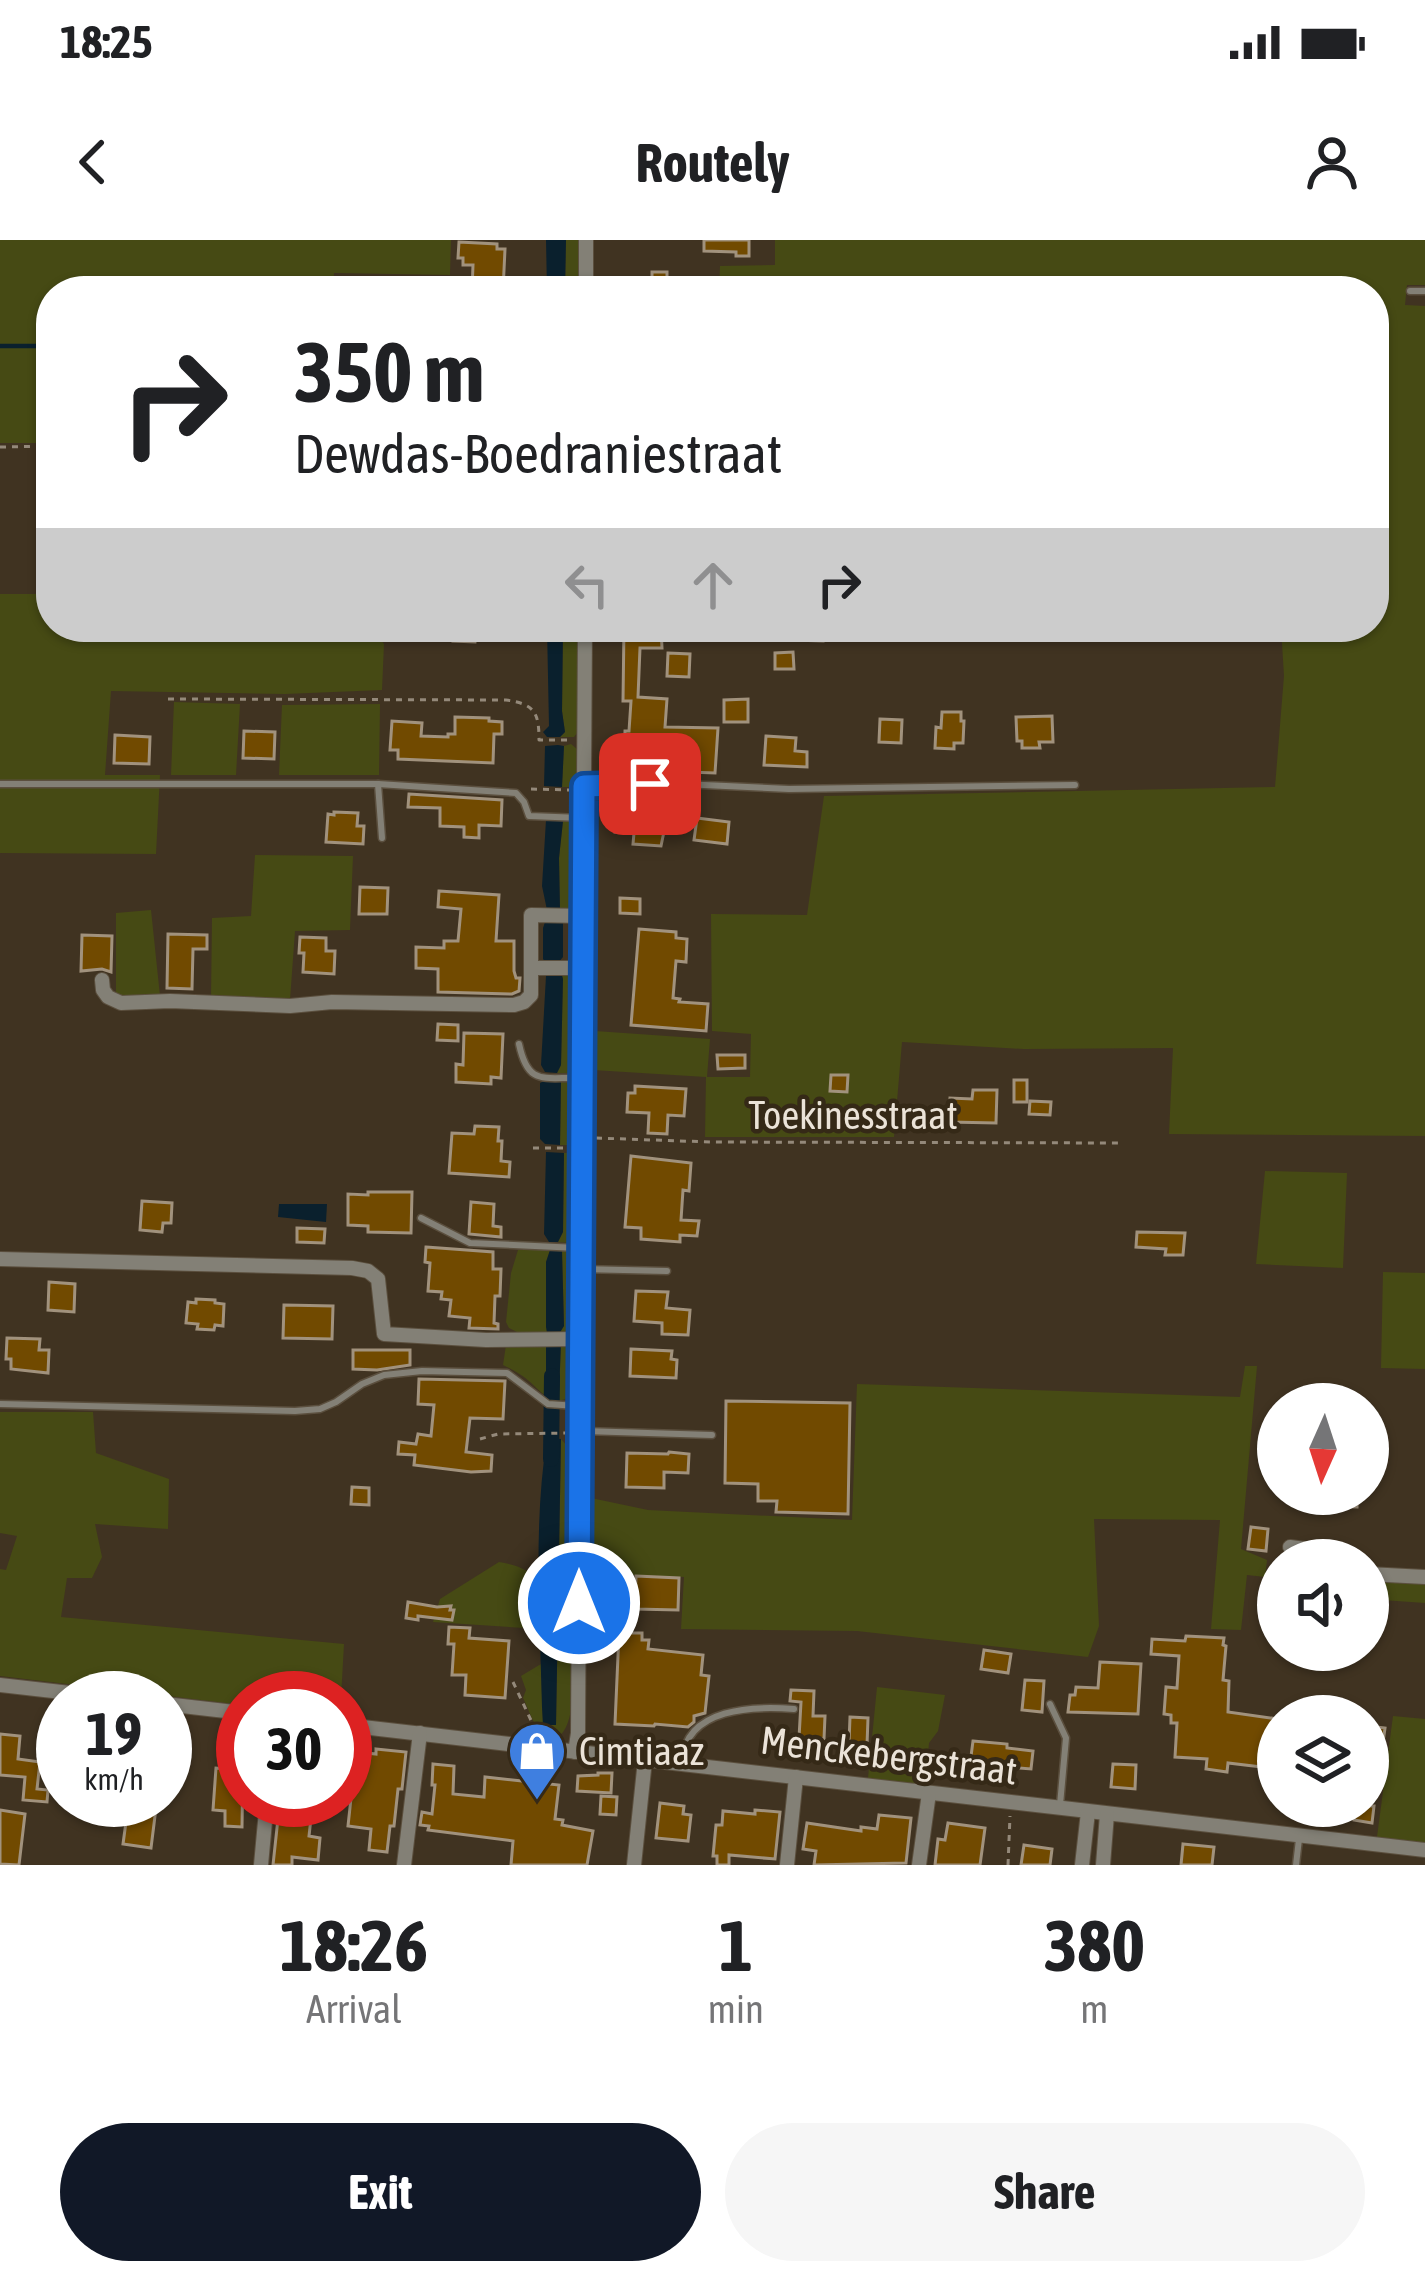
<!DOCTYPE html>
<style>
body{margin:0;font-family:"Asap Condensed",sans-serif;background:#f6f6f6;color:#202124;height:100vh;display:flex;flex-direction:column;font-size:45px;white-space:nowrap}
*{box-sizing:border-box;margin:0}
p{font-size:39px;color:#757577}
.icon{flex:none;width:66px;height:66px;fill:none;stroke:currentColor;stroke-width:2;stroke-linecap:round;stroke-linejoin:round}
.map{position:relative;height:1625px;overflow:hidden}
.side{display:flex;flex-direction:column;background:#fff;flex:1}
.side>*{flex:none}
.guide{position:absolute;left:36px;top:36px;width:1353px;height:366px;border-radius:48px;box-shadow:0 3px 9px #0004;background:#fff;color:#202124;overflow:hidden}
.needle{width:78px;rotate:183deg}
.fabs{position:absolute;left:1257px;top:1143px;display:grid;gap:24px}
.fabs a{display:grid;place-items:center;width:132px;height:132px;border-radius:50%;background:#fff;box-shadow:0 3px 9px #0004;font-size:60px}
.speed{position:absolute;left:36px;top:1431px;display:flex;gap:24px;font-size:60px;font-weight:700;text-align:center}
.speed>*{display:grid;place-content:center;width:156px;height:156px;border-radius:50%;background:#fff;box-shadow:0 3px 9px #0004;line-height:1}
.speed small{font-size:30px;font-weight:400}
.speed .limit{border:18px solid #d22;background:#fff;color:#111}
.pin{position:absolute;display:grid;place-items:center;width:102px;height:102px;color:#fff;margin:-51px;border-radius:24px;box-shadow:0 6px 18px #0006}
.me{position:absolute;width:132px;margin:-66px;rotate:0deg;stroke-linejoin:round;filter:drop-shadow(0 0 9px #0008)}
.turn{display:flex;align-items:center;gap:42px;height:252px;padding:0 60px;font-size:54px}
.turn .icon{width:156px;height:156px;stroke-width:2.5}
.turn b{display:block;font-size:84px;line-height:102px}
.lanes{display:flex;align-items:center;height:114px;padding:0 60px;background:#0003;justify-content:center;gap:60px;direction:ltr}
.lanes .off{opacity:.35}
.eta{display:flex;justify-content:space-evenly;align-items:center;height:204px;text-align:center}
.eta b{font-size:72px;font-weight:700;line-height:84px}
.cta{display:flex;gap:24px;margin-top:auto;padding:24px 60px}
.cta a{flex:1;height:138px;border-radius:72px;background:#111827;color:#fff;font-size:48px;font-weight:700;line-height:138px;text-align:center}
.cta a+a{background:#f6f6f6;color:#202124}
.status{display:flex;justify-content:space-between;align-items:center;height:84px;padding:0 60px;background:#fff;direction:ltr}
.status svg{height:33px;fill:currentColor}
header{display:flex;justify-content:space-between;align-items:center;height:156px;padding:0 60px;background:#fff;font-size:54px;font-weight:700}
.map>svg:first-child{display:block}
</style>
<div class="status"><b>18:25</b><svg viewBox="0 0 49 12"><path d="M0 12V9h3v3zM5 12V6h3v6zM10 12V3h3v9zM15 12V0h3v12zM26 1h20v11H26zM47 4h2v5h-2z"/></svg></div>
<header><svg class="icon" aria-label="back" viewBox="0 0 24 24"><path d="M15 5l-7 7 7 7"/></svg>Routely<svg class="icon" aria-label="person" viewBox="0 0 24 24"><circle cx="12" cy="8" r="4"/><path d="M4 21q1-7 8-7t8 7"/></svg></header>
<div class="map">
<svg width="1425" height="1625" viewBox="0 0 1425 1625">
<rect width="100%" height="100%" fill="#403321"/>
<g fill="#464a14">
<path d="M0 0H451L450 35 334 33 333 51H51V203H0Z"/>
<path d="M566 0H580L579 51H565Z"/>
<path d="M775 0H1425V45H1407L1405 65 1425 66V896L1169 894 1173 808 1024 809 902 802 894 897H705L706 837 593 830 595 791 710 799 707 837H750L751 794 712 791 711 674 807 675 824 556 1275 547 1284 436 1281 387H1374V51H719L720 26 775 25Z"/>
<path d="M0 354H51V387H372L384 404 382 450 285 454 111 451 105 535H160L156 614 0 613Z"/>
<path d="M563 387H577V493L574 497H560L565 492 562 471Z"/>
<path d="M174 462 240 464 236 535H171Z"/>
<path d="M380 464 379 535H279L282 465Z"/>
<path d="M571 504 578 510V547H562L564 506Z"/>
<path d="M563 581 575 583 578 587 575 666 572 671H560L559 618Z"/>
<path d="M255 615 353 616 350 690 295 691 290 760 211 758 212 678 251 676Z"/>
<path d="M151 670 160 756 123 758 116 752V673Z"/>
<path d="M561 732 573 734 576 740 574 829 569 833H557L561 825 563 739Z"/>
<path d="M561 842 571 843 574 848 573 901 570 905H560Z"/>
<path d="M564 913H573L574 915 573 1001 569 1003 558 1002 563 992Z"/>
<path d="M1265 931 1347 933 1343 1028 1256 1024Z"/>
<path d="M518 1010H550L546 1022 547 1093 517 1092 509 1088 506 1082 511 1033Z"/>
<path d="M572 1010 573 1088 566 1094H559L564 1085 562 1011Z"/>
<path d="M1383 1032 1425 1033V1129L1381 1128Z"/>
<path d="M546 1101 559 1153 561 1102 573 1103 572 1156C553 1167 543 1154 529 1141 521 1134 511 1129 503 1125L506 1105Z"/>
<path d="M1245 1126H1257L1241 1309 1267 1320 1265 1337 1247 1335 1241 1390 1211 1389 1220 1280 1094 1279 1099 1386 1088 1417 857 1391 681 1389 684 1337 589 1333 591 1258 648 1270 852 1280 857 1144 1240 1157Z"/>
<path d="M0 1172H93L96 1213 169 1239 168 1289 95 1284 102 1317 92 1338H67L61 1377 344 1404 341 1458H243V1465L0 1436V1329L6 1330 17 1296 0 1293Z"/>
<path d="M561 1199 574 1214 571 1470C569 1482 562 1506 545 1496 535 1491 528 1467 523 1458L526 1450 521 1436 541 1424 543 1484 556 1485Z"/>
<path d="M499 1322C546 1330 539 1348 540 1389L433 1382 440 1359Z"/>
<path d="M1368 1339 1425 1341V1363L1368 1359Z"/>
<path d="M877 1447 945 1455 938 1491 929 1503 925 1546 868 1538Z"/>
<path d="M1393 1476 1425 1479V1603L1377 1597Z"/>
</g>
<g fill="#0a202d">
<path d="M546 0H566L565 51H547Z"/>
<path d="M547 387H563L562 471 565 492 560 497H547L543 492 549 486Z"/>
<path d="M558 505 564 506 562 547 544 546 545 506Z"/>
<path d="M546 580 563 581 559 618 560 671 547 670 542 646Z"/>
<path d="M546 679 563 680V717L558 723 547 724 543 719V688Z"/>
<path d="M549 732H561L563 739 561 825 557 833 545 832 541 825 546 736Z"/>
<path d="M544 841 561 842 560 905 545 904 540 899V843Z"/>
<path d="M546 912 564 913 563 992 558 1002H549L544 994Z"/>
<path d="M279 964H327L326 982 278 977Z"/>
<path d="M550 1010 562 1011 564 1086 559 1094 547 1093 546 1087V1022Z"/>
<path d="M546 1101 561 1102 559 1154H546Z"/>
<path d="M547 1198 561 1199 556 1485H543L542 1467C540 1379 533 1286 547 1198Z"/>
</g>
<g fill="none" stroke-linecap="round" stroke-linejoin="round">
<path stroke="#0a202d" stroke-width="4.5" d="M0 106H51"/>
<path stroke="#0a202d" stroke-width="16" d="M551 1219 552 1136"/>
</g>
<g fill="#714a00" stroke="#a1927d" stroke-width="3">
<path d="M704 0H749V16H736V12L704 11Z"/>
<path d="M459 2 497 4V9H505L503 51H472L473 25H463V18H458Z"/>
<rect x="652" y="32" width="15" height="19"/>
<path d="M353 39 413 40V51H353Z"/>
<path d="M454 387 476 389 475 402 453 401Z"/>
<path d="M624 387H661L662 408H640L638 457 667 459 665 487 718 488 715 533 688 532V521H663L662 528 648 527V530L626 529 627 518H624L625 491H629L631 461H623Z"/>
<path d="M793 387H823V401L793 400Z"/>
<path d="M793 412 794 429H775V413Z"/>
<path d="M668 413 690 414 689 437 667 436Z"/>
<path d="M748 459V482H724V460Z"/>
<path d="M942 472H961V481H964L963 503H954V509L935 508 936 487 941 488Z"/>
<path d="M1052 476 1053 502H1039L1040 508H1022V501H1017L1016 477Z"/>
<path d="M455 477 489 478V481L502 482V494H494L493 523 398 519V510H390L392 481 422 483 421 496 448 497V494H455Z"/>
<path d="M880 479 902 480 901 503 879 502Z"/>
<path d="M244 491 275 492 274 519 243 518Z"/>
<path d="M115 495 150 497 149 524 114 523Z"/>
<path d="M766 496 796 498 795 511 807 512V527L764 525Z"/>
<path d="M409 554 502 560 501 586 479 585V598L464 597V587L440 586V568L408 567Z"/>
<path d="M334 572 358 573 357 586H364L363 604 326 602 328 574 334 575Z"/>
<path d="M616 574 654 577V581L666 582 661 606 633 604 634 593 615 592Z"/>
<path d="M697 578 729 582 727 604 694 600Z"/>
<path d="M360 647 388 648 387 674H359Z"/>
<path d="M439 651 499 655 496 701H514V731L516 738H520L519 751 512 754 438 752V729L416 728V707L444 708V701H458L461 669 438 667Z"/>
<path d="M620 658 640 659V674L620 673Z"/>
<path d="M639 689 676 692V698L687 699 686 722 676 721 673 758 680 759 679 762 708 764 706 791 631 785Z"/>
<path d="M168 694 207 695V709H193L192 749 167 748Z"/>
<path d="M82 695 112 696 111 732 102 729 81 731Z"/>
<path d="M300 697 326 698V711H335L334 734 303 732 304 713H299Z"/>
<path d="M438 784 458 785V801L437 800Z"/>
<path d="M464 793 503 794 501 838 491 837V844L456 842V824L463 825Z"/>
<path d="M717 815H745V828L718 829Z"/>
<path d="M831 835H848L847 852 830 851Z"/>
<rect x="1014" y="840" width="13" height="22"/>
<path d="M635 846 686 849 684 876 668 875 667 894 648 893 649 873 627 872 628 853H635Z"/>
<path d="M973 850H997L996 883 949 882 950 858 972 859Z"/>
<path d="M1030 861 1051 862 1050 875 1029 874Z"/>
<path d="M475 886 499 887 498 901H502L501 921 510 922 509 937 449 933 452 893 474 894Z"/>
<path d="M631 916 691 923 689 951 683 950 681 980 699 981 697 996 680 995V1002L641 999V988L625 987Z"/>
<path d="M368 952H412L411 993 368 992V986L348 985V954L368 955Z"/>
<path d="M142 961 172 963 171 983H163L162 992 140 990Z"/>
<path d="M471 962 494 964 493 986 501 987V997L469 994Z"/>
<path d="M297 988 325 989 324 1003 297 1002Z"/>
<path d="M1137 992 1185 993 1183 1015H1165L1166 1009 1136 1007Z"/>
<path d="M426 1007 493 1012V1029H501L500 1056H495L494 1083 498 1084V1089L469 1088 470 1078 449 1076 451 1060 441 1059 442 1052 428 1051 430 1023 425 1022Z"/>
<path d="M49 1042 75 1044 74 1072 48 1070Z"/>
<path d="M636 1051 668 1052 666 1068 690 1070 688 1095 662 1094V1083L634 1081Z"/>
<path d="M196 1059 215 1060V1063L224 1064 223 1086 215 1085 214 1090 197 1089 198 1084 186 1083 188 1062 196 1063Z"/>
<path d="M284 1065 333 1066 332 1099 283 1098Z"/>
<path d="M7 1098 40 1099 39 1110H49L48 1133 11 1129V1119H6Z"/>
<path d="M631 1109 672 1111 671 1119 677 1120 676 1138 630 1136Z"/>
<path d="M353 1110H410V1125L377 1130 353 1129Z"/>
<path d="M419 1139 505 1141 503 1179 470 1178 466 1212 492 1215 491 1231 471 1232 414 1225 415 1215 398 1214 399 1202 416 1204 418 1194 431 1196 434 1165 418 1164Z"/>
<path d="M726 1161 850 1163 848 1274 776 1272 777 1261H758V1244L725 1243Z"/>
<path d="M669 1212 689 1214 688 1233 664 1232V1248L626 1247 627 1213 668 1214Z"/>
<path d="M352 1247 369 1248V1265L351 1264Z"/>
<path d="M1312 1254H1357V1267L1312 1266Z"/>
<path d="M1251 1287 1268 1289 1266 1311 1248 1309Z"/>
<path d="M636 1336 679 1338 678 1370 635 1369Z"/>
<path d="M408 1362 437 1367 451 1366 450 1370H454L452 1380 418 1376V1380L406 1378Z"/>
<path d="M449 1387 470 1388 469 1398 509 1401 505 1458 465 1455 466 1435H452L454 1404H448Z"/>
<path d="M619 1393H642V1400H649L648 1409 703 1415 701 1435 709 1436 705 1473 694 1476V1482L688 1487 655 1484 654 1486 615 1484Z"/>
<path d="M1186 1396 1224 1398 1223 1405 1226 1406 1223 1440 1229 1441 1228 1472 1278 1479V1529L1228 1523 1227 1532 1206 1529 1207 1519 1175 1517 1177 1483H1171V1475L1164 1474 1166 1447 1177 1448 1179 1416 1151 1414 1152 1399 1185 1401Z"/>
<path d="M984 1410 1011 1414 1008 1433 981 1429Z"/>
<path d="M1100 1422 1141 1424 1138 1474 1068 1472 1070 1455H1075L1076 1447 1098 1448Z"/>
<path d="M1025 1440 1044 1441 1042 1472 1022 1470Z"/>
<path d="M791 1450 814 1451 813 1476H825L824 1499 799 1498 801 1462 790 1461Z"/>
<path d="M850 1477 868 1478 867 1505 849 1503Z"/>
<path d="M1368 1486 1385 1488 1376 1555H1368Z"/>
<path d="M0 1494 20 1496 18 1519 40 1522 37 1549 48 1550 47 1562 23 1560 25 1537 0 1535Z"/>
<path d="M973 1501 1007 1504V1508L1033 1511 1031 1529 1005 1527V1530L996 1529 995 1533 978 1531V1525L970 1524Z"/>
<path d="M376 1509 406 1512 402 1549H398L394 1586H390L387 1612 369 1610 371 1589 348 1586 356 1512 376 1514Z"/>
<path d="M230 1521 243 1522 242 1587 225 1586V1571L213 1570 216 1528 230 1529Z"/>
<path d="M433 1524 454 1526 453 1554 484 1557 485 1537 559 1545 555 1579 563 1580 562 1585 593 1591 587 1625H511L513 1601 428 1590 429 1586 420 1585 422 1572 432 1574 435 1545H432Z"/>
<path d="M1113 1524 1136 1525 1135 1549 1111 1547Z"/>
<path d="M598 1533H612L611 1553 577 1551 578 1536 598 1535Z"/>
<path d="M601 1556 617 1557 616 1575 600 1574Z"/>
<path d="M129 1560H157L151 1608 123 1604Z"/>
<path d="M280 1560H313L309 1596 320 1598 318 1620 292 1617V1625H273Z"/>
<path d="M660 1563 684 1566 683 1574 691 1575 688 1601 656 1598Z"/>
<path d="M1356 1566H1374L1372 1583 1354 1580Z"/>
<path d="M0 1570 25 1574 19 1625 0 1624Z"/>
<path d="M755 1570 780 1572 775 1619 729 1615V1625H717V1616H713L716 1585H722L723 1571 755 1574Z"/>
<path d="M879 1575 911 1578 906 1623 814 1625 816 1611 803 1609 807 1583 861 1591V1587L877 1589Z"/>
<path d="M948 1583 985 1588 980 1625H935L938 1599 945 1600Z"/>
<path d="M1183 1604 1214 1607 1212 1625H1181Z"/>
<path d="M1024 1605 1052 1609 1050 1625H1021Z"/>
</g>
<g fill="none" stroke-linecap="round" stroke-linejoin="round">
<g stroke="#5b4f3e" stroke-width="9">
<g id="lane">
<path d="M1410 51H1425"/>
<path d="M0 544H378L516 553 524 562 529 576 582 578"/>
<path d="M378 544 382 598"/>
<path d="M588 546 682 544 789 549 1075 545"/>
<path d="M519 804C528 846 543 837 579 838"/>
<path d="M421 978 470 1003 578 1008"/>
<path d="M581 1029 667 1031"/>
<path d="M0 1164 295 1171 320 1169 336 1162 362 1144 384 1135 422 1131 507 1133 548 1164 577 1166"/>
<path d="M584 1191 712 1195"/>
<path d="M1050 1464 1066 1498 1060 1565"/>
<path d="M682 1521C686 1467 754 1466 794 1469"/>
<path d="M1296 1625 1299 1599"/>
</g>
</g>
<g stroke="#5b4f3e" stroke-width="16">
<g id="street">
<path d="M586 51V0"/>
<path d="M532 728H583"/>
<path d="M102 740 103 750 108 757 121 763 170 761 290 766 332 762 514 765 524 762 531 755V675L583 676"/>
<path d="M0 1019 352 1028 368 1031 378 1039 384 1094 486 1100 581 1099"/>
<path d="M1290 1307 1320 1311 1332 1320"/>
<path d="M1368 1334 1425 1337"/>
<path d="M0 1445 114 1458"/>
<path d="M165 1464 243 1473"/>
<path d="M345 1485 1425 1610"/>
<path d="M575 1512 578 1493 585 387"/>
<path d="M261 1625 267 1560"/>
<path d="M404 1625 420 1493"/>
<path d="M634 1625 645 1520"/>
<path d="M787 1625 796 1537"/>
<path d="M919 1625 929 1553"/>
<path d="M1082 1625 1088 1572"/>
<path d="M1103 1625 1107 1574"/>
</g>
</g>
<g stroke="#94897a" stroke-width="3" stroke-dasharray="6 6" stroke-linecap="butt">
<path d="M0 207 51 206"/>
<path d="M168 459 506 460C535 464 539 473 539 500H571"/>
<path d="M531 549 571 550"/>
<path d="M596 898 711 902 1123 903"/>
<path d="M533 908H568"/>
<path d="M480 1199 498 1194 567 1193"/>
<path d="M513 1442 537 1493"/>
<path d="M1008 1625 1010 1576"/>
</g>
<use href="#lane" stroke="#838076" stroke-width="6"/>
<use href="#street" stroke="#838076" stroke-width="14"/>
</g>
<g fill="none" stroke-linecap="round" stroke-linejoin="round">
<g stroke="#114b97" stroke-width="30">
<path id="route" d="M579 1363 584 546 650 544"/>
</g>
<use href="#route" stroke="#1a73e8" stroke-width="21"/>
</g>
<defs>
<g id="shop-pin" transform="scale(3)"><path d="M0 17L-7.5 6A9.5 9.5 0 1 1 7.5 6Z" fill="#3f7fe0" stroke="#352917"/><path d="M-5-2.5h2.3a2.7 3.5 0 0 1 5.4 0H5L5.5 6h-11ZM-1.5-2.5h3a1.5 2.3 0 0 0-3 0Z" fill="#fff"/></g>
</defs>
<g fill-rule="evenodd">
<use href="#shop-pin" x="537" y="1511"/>
</g>
<g text-anchor="middle" stroke-width="9" stroke-linejoin="round" paint-order="stroke">
<g font-size="39" fill="#ebe3d8" stroke="#352917">
<text x="853" y="889">Toekinesstraat</text>
<text transform="translate(889 1515) rotate(7)" y="14">Menckebergstraat</text>
</g>
<g font-size="39" fill="#ebe3d8" stroke="#352917" text-anchor="start">
<text x="579" y="1525">Cimtiaaz</text>
</g>
</g>
</svg>
<div class="fabs">
<a><svg class="needle" viewBox="-14 -14 28 28"><path d="M0-13l5 13h-10z" fill="#e53935"/><path d="M0 13l5-13h-10z" fill="#757577"/></svg></a>
<a><svg class="icon" aria-label="sound" viewBox="0 0 24 24"><path d="M4 9h4l5-4v14l-5-4H4zM17 9q2 3 0 6"/></svg></a>
<a><svg class="icon" aria-label="layers" viewBox="0 0 24 24"><path d="M12 4l9 5-9 5-9-5zM3 14l9 5 9-5"/></svg></a>
</div>
<div class="speed"><div>19<small>km/h</small></div><div class="limit">30</div></div>
<div class="pin" style="left:650px;top:544px;background:#d93025"><svg class="icon" aria-label="arrive" viewBox="0 0 24 24"><path d="M6 21V4h12l-3 4 3 4H6"/></svg></div>
<svg class="me" style="left:579px;top:1363px" viewBox="-20 -20 40 40"><circle r="17" fill="#1a73e8" stroke="#fff" stroke-width="3"/><path d="M0-11L8 9 0 5-8 9z" fill="#fff"/></svg>
<div class="guide">
<div class="turn"><svg class="icon" aria-label="right" viewBox="0 0 24 24"><path d="M7 20v-9h11M14 6l5 5-5 5"/></svg><div><b>350 m</b>Dewdas-Boedraniestraat</div></div>
<div class="lanes"><svg class="icon off" aria-label="left" viewBox="0 0 24 24"><path d="M17 20v-9H6M10 6l-5 5 5 5"/></svg><svg class="icon off" aria-label="ahead" viewBox="0 0 24 24"><path d="M12 20V5M6 11l6-6 6 6"/></svg><svg class="icon" aria-label="right" viewBox="0 0 24 24"><path d="M7 20v-9h11M14 6l5 5-5 5"/></svg></div>
</div>
</div>
<section class="side">
<div class="eta">
<div><b>18:26</b><p>Arrival</p></div>
<div><b>1</b><p>min</p></div>
<div><b>380</b><p>m</p></div>
</div>
<div class="cta"><a>Exit</a><a>Share</a></div>
</section>
